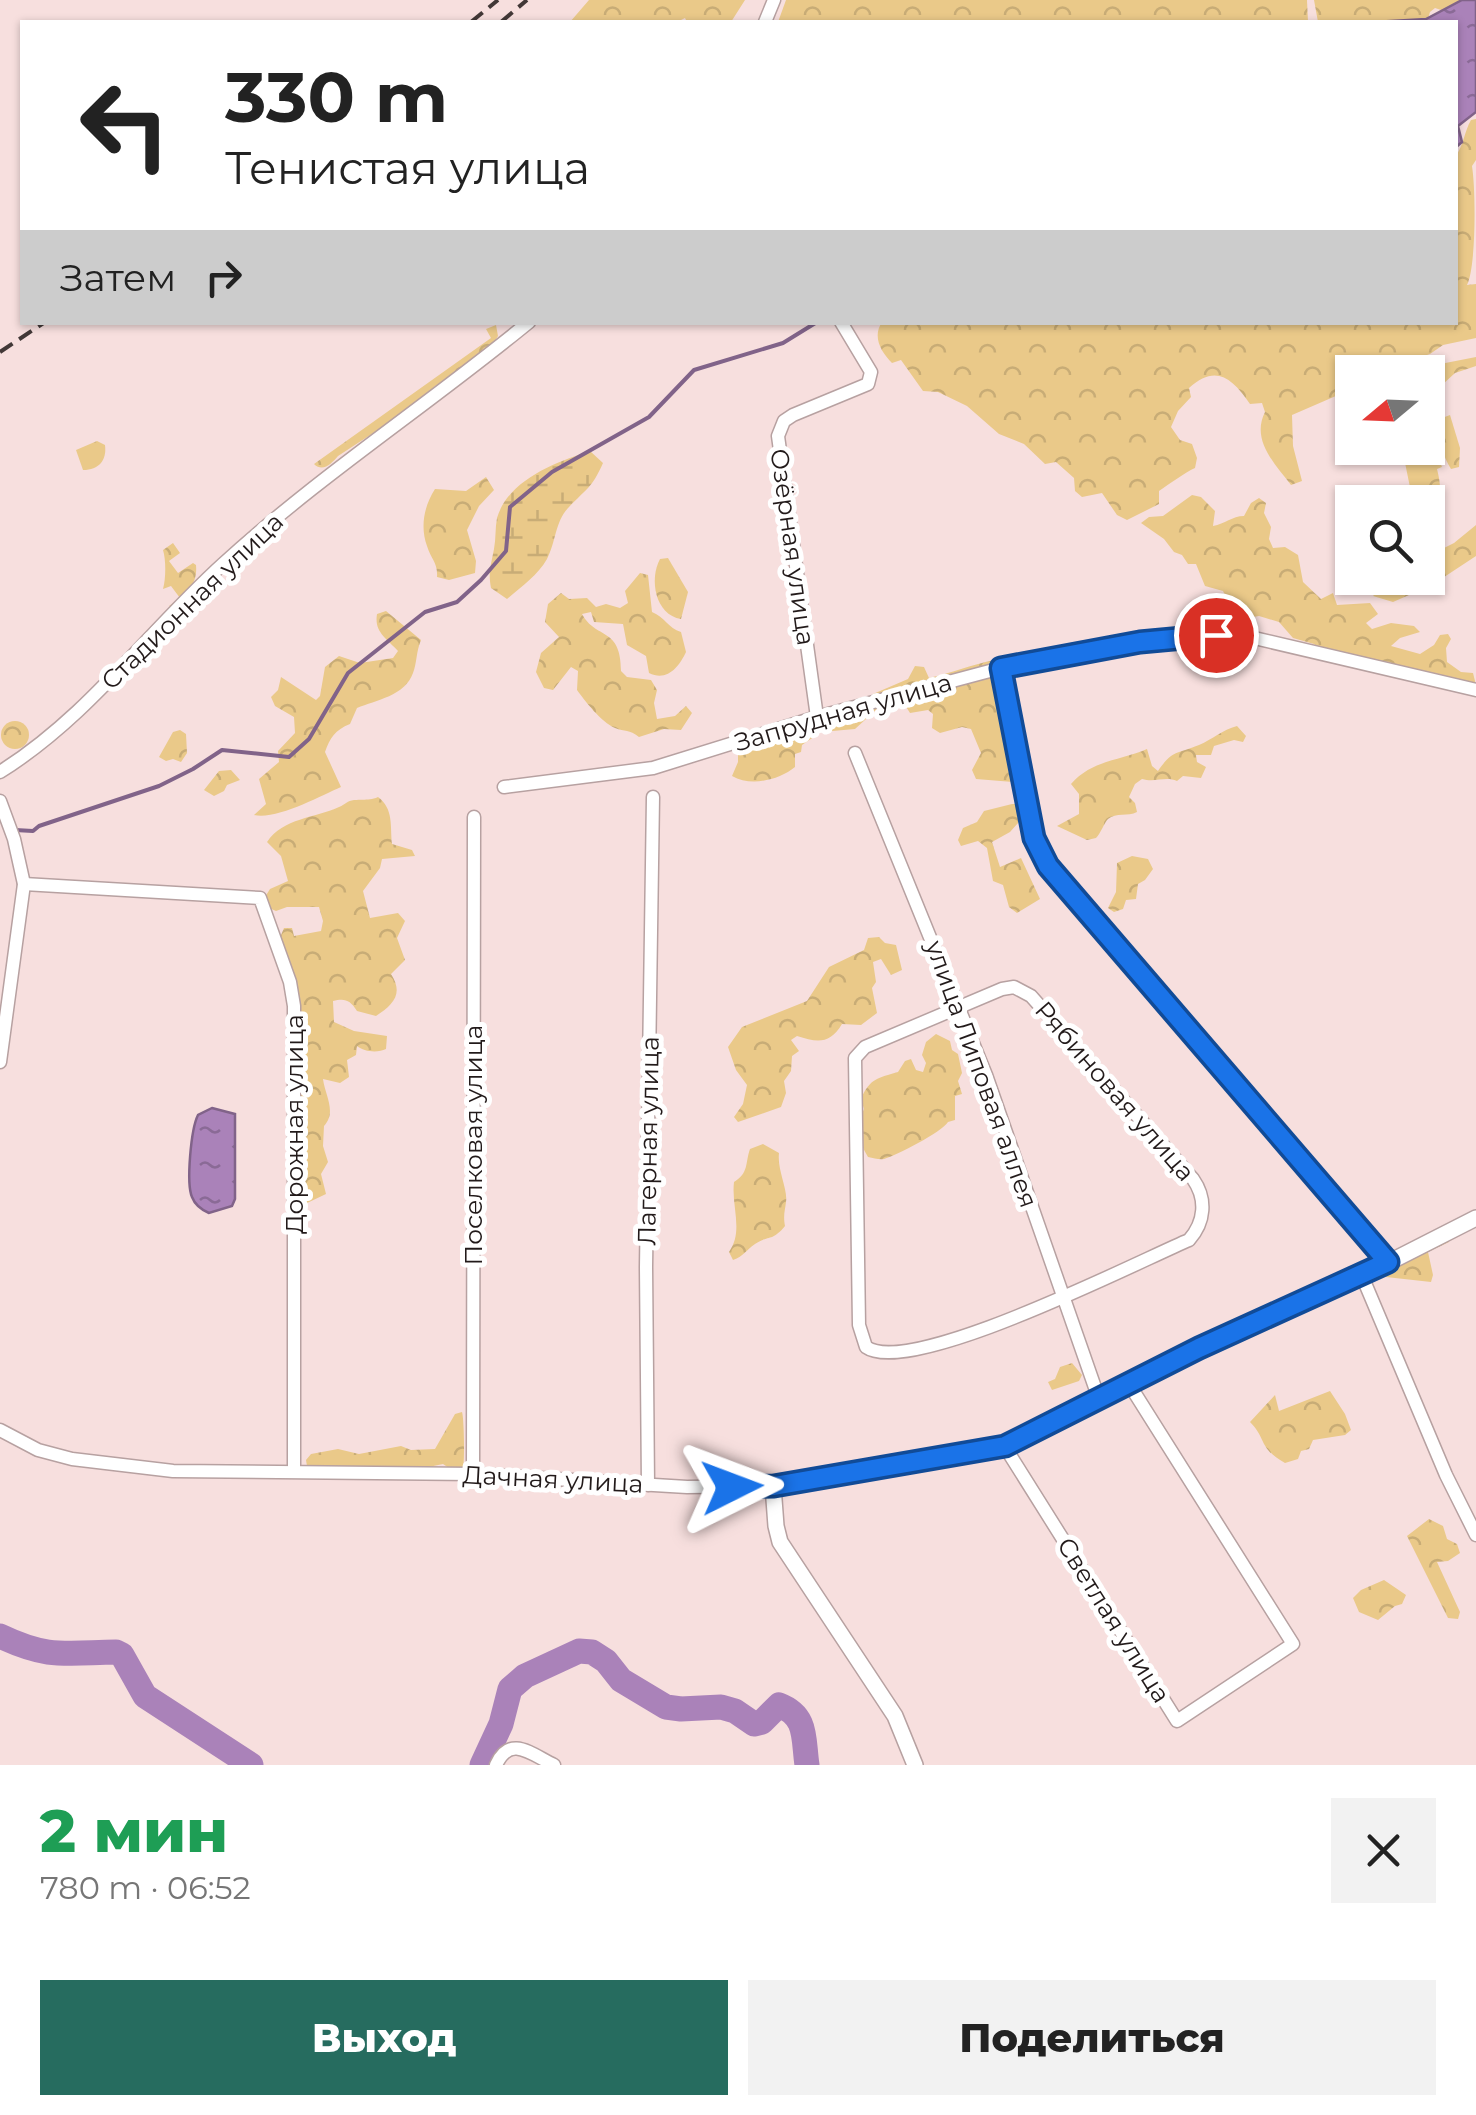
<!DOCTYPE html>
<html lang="ru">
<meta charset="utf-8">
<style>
body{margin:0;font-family:Montserrat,sans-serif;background:#f2f2f2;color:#222;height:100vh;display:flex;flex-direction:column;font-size:38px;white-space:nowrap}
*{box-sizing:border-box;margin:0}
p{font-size:32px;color:#767676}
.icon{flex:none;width:55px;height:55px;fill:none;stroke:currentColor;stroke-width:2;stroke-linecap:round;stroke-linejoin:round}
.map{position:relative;height:1765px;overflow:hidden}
.panel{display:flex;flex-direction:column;background:#fff;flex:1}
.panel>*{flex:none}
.banner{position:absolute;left:20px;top:20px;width:1438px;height:305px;border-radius:0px;box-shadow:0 2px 8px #0004;background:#fff;color:#222;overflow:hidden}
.needle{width:65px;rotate:251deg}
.tools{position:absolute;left:1335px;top:355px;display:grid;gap:20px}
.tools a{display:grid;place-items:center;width:110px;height:110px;border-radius:0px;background:#fff;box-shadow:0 2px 8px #0004;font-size:50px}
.pin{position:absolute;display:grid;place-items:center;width:85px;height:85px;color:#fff;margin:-42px;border:5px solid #fff;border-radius:50%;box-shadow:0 2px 10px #0007}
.me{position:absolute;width:110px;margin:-55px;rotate:87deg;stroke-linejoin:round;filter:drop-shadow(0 0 8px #0008)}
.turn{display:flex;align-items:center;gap:35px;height:210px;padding:0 40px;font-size:45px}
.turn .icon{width:130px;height:130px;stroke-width:2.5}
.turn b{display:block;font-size:70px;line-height:85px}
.then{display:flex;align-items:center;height:95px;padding:0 40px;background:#0003;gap:20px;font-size:38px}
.round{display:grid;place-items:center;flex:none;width:105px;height:105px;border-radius:0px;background:#f2f2f2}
.summary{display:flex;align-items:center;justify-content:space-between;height:170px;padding:0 40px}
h1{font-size:60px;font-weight:800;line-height:75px;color:#1e9e55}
.button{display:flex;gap:20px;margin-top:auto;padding:20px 40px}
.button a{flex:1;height:115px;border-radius:0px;background:#266c5f;color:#fff;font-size:40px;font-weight:800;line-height:115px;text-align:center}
.button a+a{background:#f2f2f2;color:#222}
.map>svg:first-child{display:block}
</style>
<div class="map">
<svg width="1476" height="1765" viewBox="0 0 1476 1765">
<defs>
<pattern id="forest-crowns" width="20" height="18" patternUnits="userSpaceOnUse" patternTransform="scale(2.5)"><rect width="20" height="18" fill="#eac989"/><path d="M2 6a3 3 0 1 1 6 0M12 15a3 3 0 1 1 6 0" fill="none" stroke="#c8ac76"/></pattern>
<pattern id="wetland-marsh" width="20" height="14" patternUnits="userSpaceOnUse" patternTransform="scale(2.5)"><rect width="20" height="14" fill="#eac989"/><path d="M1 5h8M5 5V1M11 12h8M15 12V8" fill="none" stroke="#c8ac76"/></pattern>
<pattern id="water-ripples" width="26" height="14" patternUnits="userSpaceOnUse" patternTransform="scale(2.5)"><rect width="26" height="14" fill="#aa82b9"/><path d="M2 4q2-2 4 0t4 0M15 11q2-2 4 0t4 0" fill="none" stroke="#8a6a96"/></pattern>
</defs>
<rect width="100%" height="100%" fill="#f7dfde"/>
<g fill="url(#forest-crowns)">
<path d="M589 0H745L731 22H687L685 18 677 22H570Z"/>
<path d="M786 0H1307L1308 22H778Z"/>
<path d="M1314 0H1461L1447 12 1435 8 1430 12 1427 22H1318Z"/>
<path d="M1476 119V160L1472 166C1476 191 1476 268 1467 285L1476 284V338L1443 345 1430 354 1400 364 1403 372H1352V389L1292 415 1293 446 1302 481 1291 485C1274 463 1251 440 1265 412L1262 403 1250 404C1232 377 1215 364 1189 388L1191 397 1178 411 1171 427 1180 440 1192 444 1197 458 1195 468C1186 472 1169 484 1159 491V504L1127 520 1117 515 1102 493 1082 497 1075 491 1074 478 1056 462 1045 464 1024 444 999 434 967 406 938 392 923 391 901 360 892 363C881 352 872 337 882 322H1455V157C1464 145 1464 132 1471 120Z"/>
<path d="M496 325 498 336 493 344 445 382 435 386 417 404 409 406 404 413 338 456C332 463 323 473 314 464L491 338 486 329Z"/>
<path d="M1476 357V366L1455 373 1442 385 1444 401 1436 407 1428 404 1427 372 1430 366Z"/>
<path d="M1450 415 1460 448 1459 467 1451 469C1443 457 1437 435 1437 420Z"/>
<path d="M97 441 105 445C107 460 99 470 83 470L76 450Z"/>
<path d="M1428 441H1431L1442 467 1437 469C1441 484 1443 504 1433 516L1435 525 1428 528V502H1413L1402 448H1428Z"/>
<path d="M486 477 494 490 479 506 467 530 476 561 475 573 449 580 437 577C438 563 431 559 427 546 420 527 424 506 435 489L466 491Z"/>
<path d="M1192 495 1201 497 1215 511 1213 526C1225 524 1232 516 1244 516L1251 503 1259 498 1266 503 1264 513 1271 527 1269 539 1273 548 1285 547 1298 555 1303 582 1321 599 1333 593 1337 605 1370 603 1378 614 1366 623 1372 629 1391 623 1414 626 1420 632 1400 638 1391 646 1420 654 1434 645 1440 635 1448 634 1451 639 1446 648 1447 662 1461 672 1473 673 1476 685 1359 656 1323 652 1314 644 1293 638 1279 622 1259 616 1247 618 1234 613 1223 591 1205 586 1196 564H1188L1182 555 1174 552 1164 539 1141 523 1149 517 1163 516Z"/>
<path d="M1476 525V556L1432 585 1393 602 1373 596 1390 578H1428V556L1454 543Z"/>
<path d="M173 543 180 553 169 561 178 573 193 563 196 565C198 585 186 593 173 606H169L180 598 171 586 163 589C166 578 166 560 163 550Z"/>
<path d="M668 558 688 592 681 619C655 615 649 579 660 559Z"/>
<path d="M640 573 648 575 652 612C665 617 668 628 681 632L686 652C679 667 667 682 649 673L646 656 627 645 623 624 594 622 591 612 582 614C596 640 621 626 621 671L627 677 651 680 657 690 654 703 657 719 675 716 686 706 692 713 681 730 664 729 639 737C629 729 625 732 615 728 601 722 585 701 577 690L578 671 571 667 553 690 544 688 536 672 541 653 559 637 545 622 548 604 561 593 569 599 587 598 596 607 606 604 620 608 628 603 625 591Z"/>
<path d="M386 611 421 640C416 652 417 663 413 673 405 696 376 700 357 708L350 724C335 730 330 738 325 752L341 787C320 796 277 820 254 815L266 804 259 779 279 762 278 751 295 733 294 717 275 706 271 697 278 690 281 677 316 700 320 696 325 667 339 656 360 663 393 658 398 651C386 638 374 632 377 614Z"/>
<path d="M994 660 1000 668V698L1015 773 1013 782 976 779 972 770 981 753 971 729 962 727 940 733 932 728 933 714 928 710 910 713 903 702 877 709 855 729 821 732 802 745 801 752 795 754V767C779 780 751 787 732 776L738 762V750L745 745 758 746C771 734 786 736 796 725L859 707 873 694 908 679 915 666 924 667 929 678C951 673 971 665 994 660Z"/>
<circle cx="15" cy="735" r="14"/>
<path d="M1237 726 1246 736 1243 742 1234 740 1214 746 1211 755H1196L1197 762 1206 767 1201 778 1183 776 1177 781C1165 776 1155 783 1142 779L1135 784 1129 797 1135 803 1137 812C1128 817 1116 812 1108 819 1104 823 1101 833 1096 838L1087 840 1057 826 1079 814V794L1071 784C1092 760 1119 761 1147 749L1152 766 1158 771C1172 750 1177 754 1199 745 1213 739 1222 730 1237 726Z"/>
<path d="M180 730 186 734 187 753 181 762 173 759 166 761 159 757 173 732Z"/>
<path d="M231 770 240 780 227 785 224 791 214 796 204 790 219 771Z"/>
<path d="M378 797C394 809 390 826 392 844L412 850 415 856 382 859 380 868 363 891 370 918 398 913 405 921 397 938 405 960 391 974C404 994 393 1005 376 1016L357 1011C350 1000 345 998 333 1001L334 1022 354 1031 387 1036 386 1049C378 1053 364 1052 357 1046L356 1055 347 1060 349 1077 340 1083 323 1079C325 1095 337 1112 324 1126L323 1146 328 1162 321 1174 326 1194 305 1204 297 1189 301 1177 296 1162 298 1069 302 1060 298 990 279 940 284 928H292L294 936 321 931 323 921 319 907H287L276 911 269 908 265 897 270 889 288 881 281 856 267 842C283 818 315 818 339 807 346 804 347 801 354 800 364 799 369 801 378 797Z"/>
<path d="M1012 804H1022L1026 814 1010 832 992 842 1000 867 1021 858 1040 899 1017 913 1009 907 1003 885 993 881 987 848 978 841 961 846 958 840 963 828 977 822 984 811Z"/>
<path d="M1132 856 1148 859 1153 869 1145 880 1138 884 1136 899 1126 900 1123 909 1114 912 1108 908 1116 892 1117 863Z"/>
<path d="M879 937 885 943 896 945 902 970 891 975 881 959 873 962 876 982 872 988 877 1013 861 1025 842 1024C830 1044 818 1043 797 1036L791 1040 799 1051 792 1056 791 1071 784 1081 786 1093 781 1107 738 1122 734 1117 743 1104 747 1085 736 1070 728 1047 742 1027 807 1001 829 967 864 950 868 938Z"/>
<path d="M936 1034 950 1041 952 1050 958 1054 962 1073 958 1081 962 1094 955 1096V1120L948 1122C942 1132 897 1155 884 1159 879 1160 874 1158 868 1157 858 1141 856 1126 864 1109L861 1099C870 1078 878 1078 898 1072L905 1061 911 1059 916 1070 923 1072 926 1063 922 1055 926 1042Z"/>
<path d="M763 1144 779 1153C777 1170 788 1189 786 1202 785 1211 783 1215 785 1226 772 1242 768 1235 755 1244 746 1250 744 1256 733 1260L729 1252C744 1231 731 1206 734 1182 749 1173 745 1163 750 1149Z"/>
<path d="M1448 1238 1449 1242 1428 1252 1433 1275 1431 1282 1386 1277 1385 1271Z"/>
<path d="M1072 1363 1082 1375 1079 1381 1052 1390 1048 1382 1055 1379 1060 1367Z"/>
<path d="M1330 1391 1345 1414 1351 1430 1345 1435 1313 1440 1309 1449 1301 1451 1298 1459 1285 1463C1258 1448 1267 1439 1250 1422L1275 1395 1279 1411Z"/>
<path d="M462 1412C464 1417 465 1463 463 1467L452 1470 443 1464 419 1469 409 1466 347 1469 307 1466 306 1460 311 1454 338 1449 359 1454 401 1446 411 1450 435 1449 455 1414Z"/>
<path d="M1429 1519 1443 1526 1447 1539 1457 1544 1460 1553 1448 1561 1437 1562 1460 1612 1458 1619 1448 1618 1407 1536Z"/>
<path d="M1384 1580 1406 1595 1402 1604 1395 1606 1378 1620 1359 1612 1353 1598 1361 1590Z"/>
</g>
<path fill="url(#wetland-marsh)" d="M590 451 603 463C592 488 586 489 569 507 555 521 556 542 547 559 538 575 521 587 507 599L491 588C488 572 491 565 494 549 496 539 495 528 497 518 508 480 556 462 590 451Z"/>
<g fill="url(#water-ripples)" stroke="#816389" stroke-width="2.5">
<path d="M1462 0H1476V112L1458 126 1462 142 1455 148V22H1373L1426 19Z"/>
<path d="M212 1108 235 1114V1199L232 1206 209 1213C202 1210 195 1205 192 1197 186 1183 191 1129 198 1115Z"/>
</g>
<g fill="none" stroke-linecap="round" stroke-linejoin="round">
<path stroke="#816389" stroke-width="4" d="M15 830 33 831 39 826 159 786 193 769 222 750 289 757 309 739 348 673 425 612 457 602 481 580 506 551 510 507 552 472 649 417 694 370 783 343 817 322"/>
<g stroke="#aa82b9" stroke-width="25">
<path d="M0 1636C48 1659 65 1653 116 1652L122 1655 145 1696 251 1765"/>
<path d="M482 1765 501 1724 510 1689 525 1676 579 1651 592 1652 606 1661 621 1680 666 1707 681 1709 721 1707 735 1711 754 1724 762 1722 779 1705C808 1716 803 1739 807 1765"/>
</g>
<g stroke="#b7a1a1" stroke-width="15">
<g id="minor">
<path d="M765 22 774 0"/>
<path d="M1001 668 1034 837 1048 866 1388 1262"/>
<path d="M817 717 778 436 784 421 793 415 868 384 871 372 841 322"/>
<path d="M855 753 986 1075 1099 1399"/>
<path d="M0 772C88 717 147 633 223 564 319 476 428 405 529 322"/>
<path d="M504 787 653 768 817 717 1001 668 1166 638 1250 637 1476 690"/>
<path d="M0 801 14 839 24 884 0 1062"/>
<path d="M24 884 260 898 290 982 294 1006V1471"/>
<path d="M1014 987 1031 996 1193 1179C1207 1199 1205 1222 1189 1240 1135 1263 910 1378 866 1347L859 1325 855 1058 865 1047 1002 989Z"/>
<path d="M1362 1276 1446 1475 1476 1535"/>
<path d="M0 1430 38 1450 72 1459 173 1471 473 1474 687 1487 773 1486"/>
<path d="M1005 1447 1177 1721 1293 1644 1129 1384"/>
<path d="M473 1474 474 817"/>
<path d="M648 1485 646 1267 653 797"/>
<path d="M496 1765C510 1734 531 1754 554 1765"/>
</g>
</g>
<g stroke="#b7a1a1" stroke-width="18">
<path id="tertiary" d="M915 1765 895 1716 780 1542 776 1526 773 1486 1005 1447 1199 1349 1362 1276 1476 1218"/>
</g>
<use href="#minor" stroke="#fff" stroke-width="12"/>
<use href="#tertiary" stroke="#fff" stroke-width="15"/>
<g stroke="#423837" stroke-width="4" stroke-dasharray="15 8" stroke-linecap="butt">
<path d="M471 22 498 0"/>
<path d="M501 22 527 0"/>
<path d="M0 352 45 322"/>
</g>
</g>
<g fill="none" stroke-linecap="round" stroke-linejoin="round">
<g stroke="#114b97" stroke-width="25">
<path id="route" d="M732 1487 774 1486 1005 1446 1199 1348 1388 1262 1048 866 1034 838 1001 668 1140 642 1216 635"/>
</g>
<use href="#route" stroke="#1a73e8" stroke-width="18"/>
</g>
<g text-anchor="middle" stroke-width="10" stroke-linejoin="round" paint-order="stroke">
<g font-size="25" fill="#221a1a" stroke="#fff">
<text transform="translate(793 547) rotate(82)" y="9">Озёрная улица</text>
<text transform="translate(192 601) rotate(-44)" y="9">Стадионная улица</text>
<text transform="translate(843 712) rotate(-16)" y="9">Запрудная улица</text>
<text transform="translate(982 1074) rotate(70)" y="9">улица Липовая аллея</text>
<text transform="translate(1115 1091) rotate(49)" y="9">Рябиновая улица</text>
<text transform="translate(294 1124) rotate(-90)" y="9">Дорожная улица</text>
<text transform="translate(648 1141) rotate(-89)" y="9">Лагерная улица</text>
<text transform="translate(473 1145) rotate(-90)" y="9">Поселковая улица</text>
<text transform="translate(553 1479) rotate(3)" y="9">Дачная улица</text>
<text transform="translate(1114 1620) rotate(58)" y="9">Светлая улица</text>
</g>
</g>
</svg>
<div class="tools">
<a><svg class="needle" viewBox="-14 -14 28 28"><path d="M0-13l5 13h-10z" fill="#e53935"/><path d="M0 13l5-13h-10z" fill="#767676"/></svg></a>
<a><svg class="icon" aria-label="search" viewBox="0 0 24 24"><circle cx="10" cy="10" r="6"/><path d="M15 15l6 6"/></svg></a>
</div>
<div class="pin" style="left:1216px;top:635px;background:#d93025"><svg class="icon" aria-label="arrive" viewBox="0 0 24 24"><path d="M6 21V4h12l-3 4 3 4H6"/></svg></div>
<svg class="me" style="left:732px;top:1487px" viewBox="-20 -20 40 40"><path d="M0-17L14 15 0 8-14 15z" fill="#1a73e8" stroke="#fff" stroke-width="4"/></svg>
<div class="banner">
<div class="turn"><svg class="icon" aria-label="left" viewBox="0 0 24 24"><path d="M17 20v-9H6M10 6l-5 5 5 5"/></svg><div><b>330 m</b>Тенистая улица</div></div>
<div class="then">Затем<svg class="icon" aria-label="right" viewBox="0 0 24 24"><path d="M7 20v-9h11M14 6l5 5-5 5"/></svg></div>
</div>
</div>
<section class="panel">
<div class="summary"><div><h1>2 мин</h1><p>780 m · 06:52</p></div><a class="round"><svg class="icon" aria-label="close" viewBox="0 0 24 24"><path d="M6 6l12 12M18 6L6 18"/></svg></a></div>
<div class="button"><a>Выход</a><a>Поделиться</a></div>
</section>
